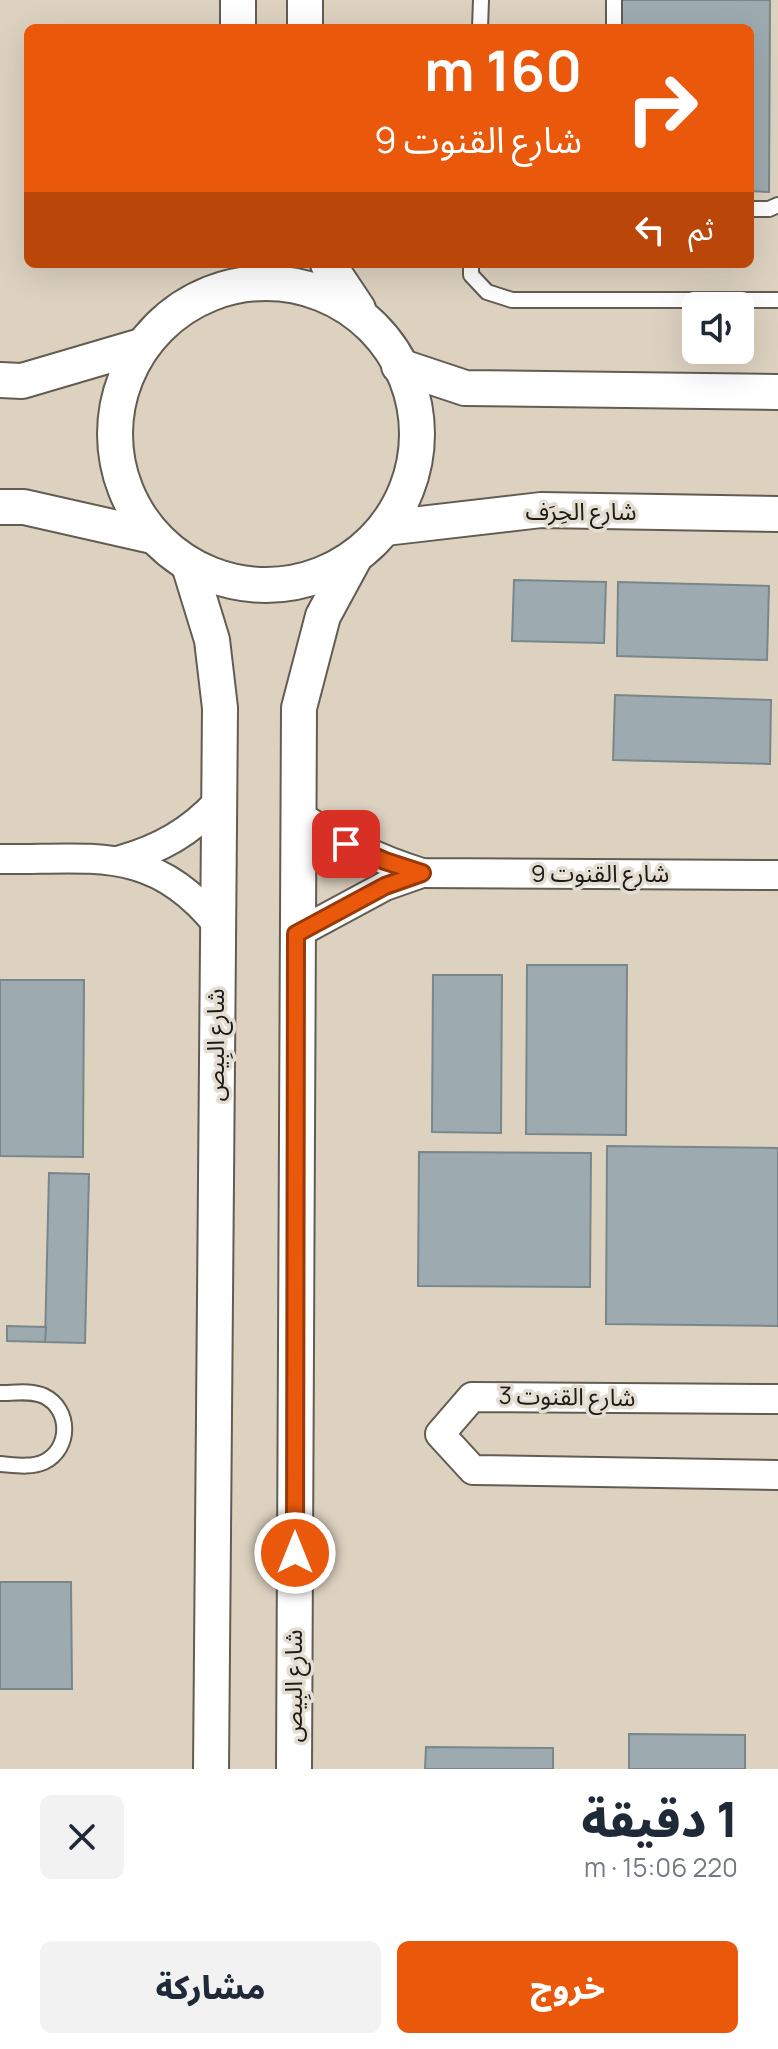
<!DOCTYPE html>
<html lang="ar">
<meta charset="utf-8">
<style>
body{margin:0;font-family:Manrope,"Noto Sans Arabic",sans-serif;background:#f2f2f3;color:#1f2937;direction:rtl;height:100vh;display:flex;flex-direction:column;font-size:30px;white-space:nowrap}
*{box-sizing:border-box;margin:0}
p{font-size:26px;color:#747a83}
.icon{flex:none;width:44px;height:44px;fill:none;stroke:currentColor;stroke-width:2;stroke-linecap:round;stroke-linejoin:round}
.map{position:relative;height:1769px;overflow:hidden;direction:ltr}
.side{display:flex;flex-direction:column;background:#fff;flex:1}
.side>*{flex:none}
.banner{position:absolute;left:24px;top:24px;width:730px;height:244px;border-radius:12px;box-shadow:0 8px 32px #0002;direction:rtl;background:#ea580c;color:#fff;overflow:hidden}
.controls{position:absolute;left:682px;top:292px;display:grid;gap:16px}
.controls a{display:grid;place-items:center;width:72px;height:72px;border-radius:12px;background:#fff;box-shadow:0 8px 32px #0002;font-size:40px}
.pin{position:absolute;display:grid;place-items:center;width:68px;height:68px;color:#fff;margin:-34px;border-radius:16px;box-shadow:0 4px 12px #0006}
.me{position:absolute;width:88px;margin:-44px;rotate:0deg;stroke-linejoin:round;filter:drop-shadow(0 0 6px #0008)}
.turn{display:flex;align-items:center;gap:28px;height:168px;padding:0 40px;font-size:36px}
.turn .icon{width:104px;height:104px;stroke-width:2.5}
.turn b{display:block;font-size:56px;line-height:68px}
.then{display:flex;align-items:center;height:76px;padding:0 40px;background:#0003;gap:16px;font-size:30px}
.round{display:grid;place-items:center;flex:none;width:84px;height:84px;border-radius:12px;background:#f2f2f3}
.head{display:flex;align-items:center;justify-content:space-between;height:136px;padding:0 40px}
h1{font-size:48px;font-weight:800;line-height:60px}
.action{display:flex;gap:16px;margin-top:auto;padding:16px 40px}
.action a{flex:1;height:92px;border-radius:12px;background:#ea580c;color:#fff;font-size:32px;font-weight:800;line-height:92px;text-align:center}
.action a+a{background:#f2f2f3;color:#1f2937}
.map>svg:first-child{display:block}
</style>
<div class="map">
<svg width="778" height="1769" viewBox="0 0 778 1769">
<rect width="100%" height="100%" fill="#e4ddd2"/>
<path fill="#ddd2c0" fill-rule="evenodd" d="M0 0H778V1769H0ZM28 28H750V264H28ZM696 306H740V350H696Z"/>
<g fill="#9dabb0" stroke="#79868b" stroke-width="2">
<path d="M622 0H770L769 192 750 191V28H622Z"/>
<path d="M514 580 606 582 604 643 512 641Z"/>
<path d="M618 582 769 586 767 660 617 656Z"/>
<path d="M615 695 771 700 770 764 613 760Z"/>
<path d="M527 965H627L626 1135 526 1134Z"/>
<path d="M433 975H502L501 1133 432 1132Z"/>
<path d="M0 980H84L83 1157 0 1156Z"/>
<path d="M607 1146 778 1148V1326L606 1324Z"/>
<path d="M419 1152 591 1153 590 1287 418 1286Z"/>
<path d="M49 1173 89 1174 85 1343 45 1342Z"/>
<path d="M7 1326 46 1327 45 1342 7 1341Z"/>
<path d="M0 1582H71L72 1689H0Z"/>
<path d="M629 1734 745 1735V1769H629Z"/>
<path d="M426 1747 553 1748V1769H425Z"/>
</g>
<g fill="none" stroke-linecap="round" stroke-linejoin="round">
<g stroke="#625c52" stroke-width="18">
<g id="service">
<path d="M480 28 481 0"/>
<path d="M614 28V0"/>
<path d="M750 209H769L778 205"/>
<path d="M471 264V275L487 292 512 300H778"/>
<path d="M0 1393C14 1393 31 1390 44 1396 71 1409 71 1449 44 1462 31 1468 14 1465 0 1464"/>
</g>
</g>
<g stroke="#625c52" stroke-width="32">
<g id="minor">
<path d="M297 815C338 839 376 859 422 873L778 875"/>
<path d="M0 859C92 860 153 844 217 924"/>
<path d="M121 860C160 849 190 832 218 802"/>
<path d="M296 934 385 886 422 873"/>
<path d="M778 1399 472 1397 440 1434 473 1470 778 1475"/>
</g>
</g>
<g stroke="#625c52" stroke-width="38">
<g id="tertiary">
<path d="M238 28V0"/>
<path d="M305 28V0"/>
<path d="M328 264 358 309"/>
<circle cx="266" cy="434" r="151"/>
<path d="M399 366 465 388 778 392"/>
<path d="M0 380 22 381 141 346"/>
<path d="M0 507H24L152 536"/>
<path d="M385 528 541 510 778 514"/>
<path d="M189 565 212 640 220 708 211 1769"/>
<path d="M294 1769 299 708 323 616 355 557"/>
</g>
</g>
<use href="#service" stroke="#fff" stroke-width="14"/>
<use href="#minor" stroke="#fff" stroke-width="28"/>
<use href="#tertiary" stroke="#fff" stroke-width="34"/>
</g>
<g fill="none" stroke-linecap="round" stroke-linejoin="round">
<g stroke="#983908" stroke-width="20">
<path id="route" d="M295 1553 296 934 385 886 422 873 385 861 346 844"/>
</g>
<use href="#route" stroke="#ea580c" stroke-width="14"/>
</g>
<g text-anchor="middle" stroke-width="7" stroke-linejoin="round" paint-order="stroke">
<g font-size="24" fill="#1f1c18" stroke="#e4ddd2">
<text x="581" y="520">شارع الحِرَف</text>
<text x="600" y="882">شارع القنوت 9</text>
<text transform="translate(216 1045) rotate(-90)" y="8">شارع البِيص</text>
<text transform="translate(567 1397) rotate(1)" y="8">شارع القنوت 3</text>
<text transform="translate(294 1686) rotate(-90)" y="8">شارع البِيص</text>
</g>
</g>
</svg>
<div class="controls">
<a><svg class="icon" aria-label="sound" viewBox="0 0 24 24"><path d="M4 9h4l5-4v14l-5-4H4zM17 9q2 3 0 6"/></svg></a>
</div>
<div class="pin" style="left:346px;top:844px;background:#d93025"><svg class="icon" aria-label="arrive" viewBox="0 0 24 24"><path d="M6 21V4h12l-3 4 3 4H6"/></svg></div>
<svg class="me" style="left:295px;top:1553px" viewBox="-20 -20 40 40"><circle r="17" fill="#ea580c" stroke="#fff" stroke-width="3"/><path d="M0-11L8 9 0 5-8 9z" fill="#fff"/></svg>
<div class="banner">
<div class="turn"><svg class="icon" aria-label="right" viewBox="0 0 24 24"><path d="M7 20v-9h11M14 6l5 5-5 5"/></svg><div><b>160 m</b>شارع القنوت 9</div></div>
<div class="then">ثم<svg class="icon" aria-label="left" viewBox="0 0 24 24"><path d="M17 20v-9H6M10 6l-5 5 5 5"/></svg></div>
</div>
</div>
<section class="side">
<div class="head"><div><h1>1 دقيقة</h1><p>220 m · 15:06</p></div><a class="round"><svg class="icon" aria-label="close" viewBox="0 0 24 24"><path d="M6 6l12 12M18 6L6 18"/></svg></a></div>
<div class="action"><a>خروج</a><a>مشاركة</a></div>
</section>
